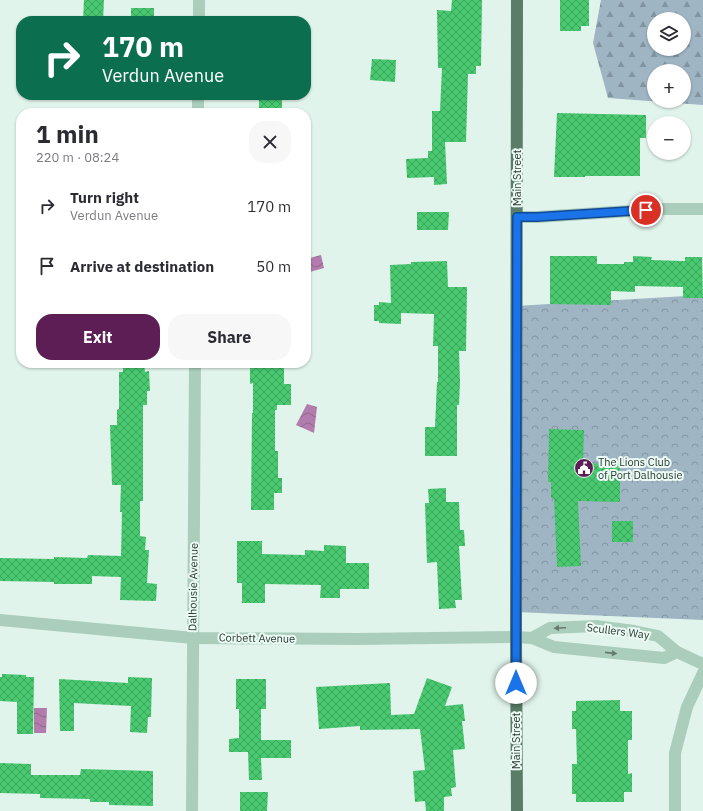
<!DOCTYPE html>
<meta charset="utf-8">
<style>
body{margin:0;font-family:"IBM Plex Sans",sans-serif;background:#f7f7f7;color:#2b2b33;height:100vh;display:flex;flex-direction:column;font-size:15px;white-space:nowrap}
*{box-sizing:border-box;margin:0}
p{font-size:13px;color:#7c7c81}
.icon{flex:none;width:22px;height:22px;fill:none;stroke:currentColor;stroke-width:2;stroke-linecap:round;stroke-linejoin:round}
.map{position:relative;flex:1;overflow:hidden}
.panel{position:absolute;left:16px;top:108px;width:295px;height:260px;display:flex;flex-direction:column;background:#fff;border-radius:16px;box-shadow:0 1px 3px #0004}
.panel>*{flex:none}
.top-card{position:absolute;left:16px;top:16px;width:295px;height:84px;border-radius:16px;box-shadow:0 1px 3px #0004;background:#0b6e4f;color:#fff;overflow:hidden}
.tools{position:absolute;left:647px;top:12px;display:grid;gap:8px}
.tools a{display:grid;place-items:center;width:44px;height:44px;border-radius:50%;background:#fff;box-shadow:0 1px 3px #0004;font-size:20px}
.pin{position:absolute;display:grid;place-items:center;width:34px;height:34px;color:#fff;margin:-17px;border:2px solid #fff;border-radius:50%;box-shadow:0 1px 4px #0007}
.me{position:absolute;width:44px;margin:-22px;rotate:0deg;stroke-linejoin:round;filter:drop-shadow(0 0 3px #0008)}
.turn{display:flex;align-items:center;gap:14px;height:84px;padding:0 20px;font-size:18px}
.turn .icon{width:52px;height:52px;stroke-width:2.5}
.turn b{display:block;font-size:28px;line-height:34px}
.round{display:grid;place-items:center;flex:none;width:42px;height:42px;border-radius:16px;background:#f7f7f7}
.head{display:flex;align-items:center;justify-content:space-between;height:68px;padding:0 20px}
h1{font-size:24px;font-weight:800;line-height:30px}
.action{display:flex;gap:8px;margin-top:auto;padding:8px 20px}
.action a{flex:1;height:46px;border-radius:16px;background:#5d1e55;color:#fff;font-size:16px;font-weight:800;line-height:46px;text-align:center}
.action a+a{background:#f7f7f7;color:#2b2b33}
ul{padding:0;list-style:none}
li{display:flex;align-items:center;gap:12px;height:60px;padding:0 20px}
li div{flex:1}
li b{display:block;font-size:15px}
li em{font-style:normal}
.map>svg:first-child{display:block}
</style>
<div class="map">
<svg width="703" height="811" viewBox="0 0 703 811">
<defs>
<pattern id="forest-firs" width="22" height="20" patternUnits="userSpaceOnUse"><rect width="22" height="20" fill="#9fb5c4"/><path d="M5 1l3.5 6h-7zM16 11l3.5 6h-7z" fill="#8294a0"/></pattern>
<pattern id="park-crowns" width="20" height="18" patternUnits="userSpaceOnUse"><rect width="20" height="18" fill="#9fb5c4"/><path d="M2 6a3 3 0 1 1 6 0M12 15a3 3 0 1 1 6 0" fill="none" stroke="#8294a0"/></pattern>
<pattern id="water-waves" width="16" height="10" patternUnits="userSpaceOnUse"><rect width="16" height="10" fill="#b27dac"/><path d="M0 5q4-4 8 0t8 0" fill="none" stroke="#91678c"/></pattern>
<pattern id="building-cross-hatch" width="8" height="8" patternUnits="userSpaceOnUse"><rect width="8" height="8" fill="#48c970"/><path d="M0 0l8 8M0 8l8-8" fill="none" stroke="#3ca45c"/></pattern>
</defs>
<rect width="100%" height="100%" fill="#e0f4ec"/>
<path fill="url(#forest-firs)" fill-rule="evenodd" d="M601 0H703V105L608 98 593 43ZM654 19H684V49H654ZM654 71H684V101H654Z"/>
<path fill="url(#park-crowns)" d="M703 295V620L516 612 515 306Z"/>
<g fill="url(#water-waves)">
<path d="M321 255 324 268 306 273V259Z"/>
<path d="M307 404 317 407 314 433 296 425Z"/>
<path d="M34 708H47L46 733H34Z"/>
</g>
<g fill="url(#building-cross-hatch)">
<path d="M84 0H104L103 21H83Z"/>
<path d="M452 0H482L481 66H476V74H468L466 142H445L447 184 434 185V177L407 178 406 159 428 158V151H432V111H440L442 68H438L437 10 451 11Z"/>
<path d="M560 0H589V26H581V31H560Z"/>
<rect x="131" y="8" width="23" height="13"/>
<path d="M372 59 396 60 395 82 370 80Z"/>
<rect x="259" y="95" width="23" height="18"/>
<path d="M557 113 646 115V138H640V176H585V177H554Z"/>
<path d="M417 212H449L448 230H417Z"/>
<path d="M550 256H597V264H624V262H633V256L652 257 651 260 683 261H685V257H702L703 298H683V287L635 286V292L611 291V305L550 304Z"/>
<path d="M447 261 448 287H467L466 351H459L460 382 459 405H457V456H425V427H435L437 382H438V346H433L434 314 401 313V324L379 323V321H374V305H379V302L391 303 390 265 411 264V262Z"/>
<path d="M123 363H144L145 372 149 371 150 391H147V405H143V501H140V536L146 537 145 550H149L147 583 157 584 156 601 120 600 121 577 92 576V584H54V582L0 581V558L54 559V557L87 558 88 555 121 556 122 512H120L121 485H112L110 425H117V410L119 409V372H123Z"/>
<path d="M250 363H284V384H291V405H277V410H275V451H278V478H282V493H274V510H251L252 413H253V383L250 384Z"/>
<path d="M549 429 584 430 583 463 620 464V502L578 501 581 566 557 567 554 498H551V482H548Z"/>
<path d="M446 488V502H459L460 530H464L465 546H459L462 600H455L456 608 439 609 437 562 427 563 425 503H429L428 489Z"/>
<rect x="612" y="521" width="21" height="21"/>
<path d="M237 541H262V554L305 555V550L324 551V545L346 546V563H369V589H340V598H320L321 585 265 584V603H242V583H237Z"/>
<path d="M2 674 26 675V677H34L33 734H17V702L0 701V677H2Z"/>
<path d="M128 677 152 678 151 717H148L147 733 130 732 131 706 74 703V731H60L59 679 128 683Z"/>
<path d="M427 678 452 687 445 706 463 704 465 721H462L465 749 453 750 456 787 451 788 452 796 444 797V811H426L425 801 415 802 413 771 425 770 420 729 360 730V726L319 729 316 687 390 683 391 715 414 714Z"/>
<path d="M236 679H266V709H261V740H291V758H261L262 780H249L248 752H229V739L239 738V709H236Z"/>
<path d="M620 700V711H632V740H628V774L632 773V792H624V802H576V794H572V764H577L576 729H572V711H576V701Z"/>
<path d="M0 763 31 764V775H80L81 769 153 771V806L109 805V802H90V799L40 798V794L0 793Z"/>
<path d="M240 792H268L267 811H240Z"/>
</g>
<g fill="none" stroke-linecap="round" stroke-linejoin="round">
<g stroke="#abcdbc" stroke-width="12">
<path d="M199 21V0"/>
<path d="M198 113V95"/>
<path d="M517 217H537L661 209H703"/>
<path d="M0 620 193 638 357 639 516 637 532 638 554 647 664 658 677 652"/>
<path d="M532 638 550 628 596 626 634 631 658 636 677 652 703 664"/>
<path d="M192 811 195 363"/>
<path d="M675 811V753L687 707 703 673"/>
</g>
<path stroke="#5b7c68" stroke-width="12" d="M517 811 516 637 517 0"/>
</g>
<defs><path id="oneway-solid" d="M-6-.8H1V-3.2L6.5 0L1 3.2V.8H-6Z"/></defs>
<g fill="#647c6f">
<use href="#oneway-solid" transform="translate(560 628) rotate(178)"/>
<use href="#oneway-solid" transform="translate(611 653) rotate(6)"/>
</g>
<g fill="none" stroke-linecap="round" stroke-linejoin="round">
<g stroke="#114b97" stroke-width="10">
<path id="route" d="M516 683 517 217H537L646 210"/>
</g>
<use href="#route" stroke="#1a73e8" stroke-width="7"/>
</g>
<defs>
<g id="civic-disc" transform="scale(1)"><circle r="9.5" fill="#5d1e55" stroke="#ecfbf5"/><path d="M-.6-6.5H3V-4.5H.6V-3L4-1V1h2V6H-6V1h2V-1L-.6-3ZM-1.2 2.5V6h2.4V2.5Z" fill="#fff"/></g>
</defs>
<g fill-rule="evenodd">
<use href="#civic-disc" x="584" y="468"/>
</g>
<g text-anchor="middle" stroke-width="4" stroke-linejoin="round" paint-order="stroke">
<g font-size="11" fill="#2a3a30" stroke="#ecfbf5">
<text transform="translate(517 178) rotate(-90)" y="4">Main Street</text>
<text transform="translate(193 587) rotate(-89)" y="4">Dalhousie Avenue</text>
<text transform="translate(618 631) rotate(7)" y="4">Scullers Way</text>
<text transform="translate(257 638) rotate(1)" y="4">Corbett Avenue</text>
<text transform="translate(516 741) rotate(-90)" y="4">Main Street</text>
</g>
<g font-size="11" fill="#2a3a30" stroke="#ecfbf5" text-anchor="start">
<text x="598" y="466">The Lions Club<tspan x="598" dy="13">of Port Dalhousie</tspan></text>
</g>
</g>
</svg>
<div class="tools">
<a><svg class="icon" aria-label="layers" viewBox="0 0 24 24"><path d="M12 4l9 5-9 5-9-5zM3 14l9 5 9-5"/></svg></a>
<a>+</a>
<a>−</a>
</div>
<div class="pin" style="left:646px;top:210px;background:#d93025"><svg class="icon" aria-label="arrive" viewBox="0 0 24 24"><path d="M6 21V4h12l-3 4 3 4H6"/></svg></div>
<svg class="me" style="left:516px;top:683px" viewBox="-20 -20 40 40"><circle r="19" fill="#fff"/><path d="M0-13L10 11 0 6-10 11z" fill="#1a73e8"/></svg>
<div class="top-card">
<div class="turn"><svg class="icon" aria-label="right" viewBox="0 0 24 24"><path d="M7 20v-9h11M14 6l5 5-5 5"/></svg><div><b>170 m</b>Verdun Avenue</div></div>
</div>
<section class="panel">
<div class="head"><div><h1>1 min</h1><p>220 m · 08:24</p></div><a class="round"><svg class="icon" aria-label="close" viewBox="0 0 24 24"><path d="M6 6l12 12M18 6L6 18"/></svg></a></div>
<ul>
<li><svg class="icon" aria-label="right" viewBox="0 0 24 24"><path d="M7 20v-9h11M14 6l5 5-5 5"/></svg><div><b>Turn right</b><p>Verdun Avenue</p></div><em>170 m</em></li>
<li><svg class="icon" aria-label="arrive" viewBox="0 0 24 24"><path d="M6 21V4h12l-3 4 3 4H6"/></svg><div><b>Arrive at destination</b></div><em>50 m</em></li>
</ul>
<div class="action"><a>Exit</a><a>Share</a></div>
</section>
</div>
